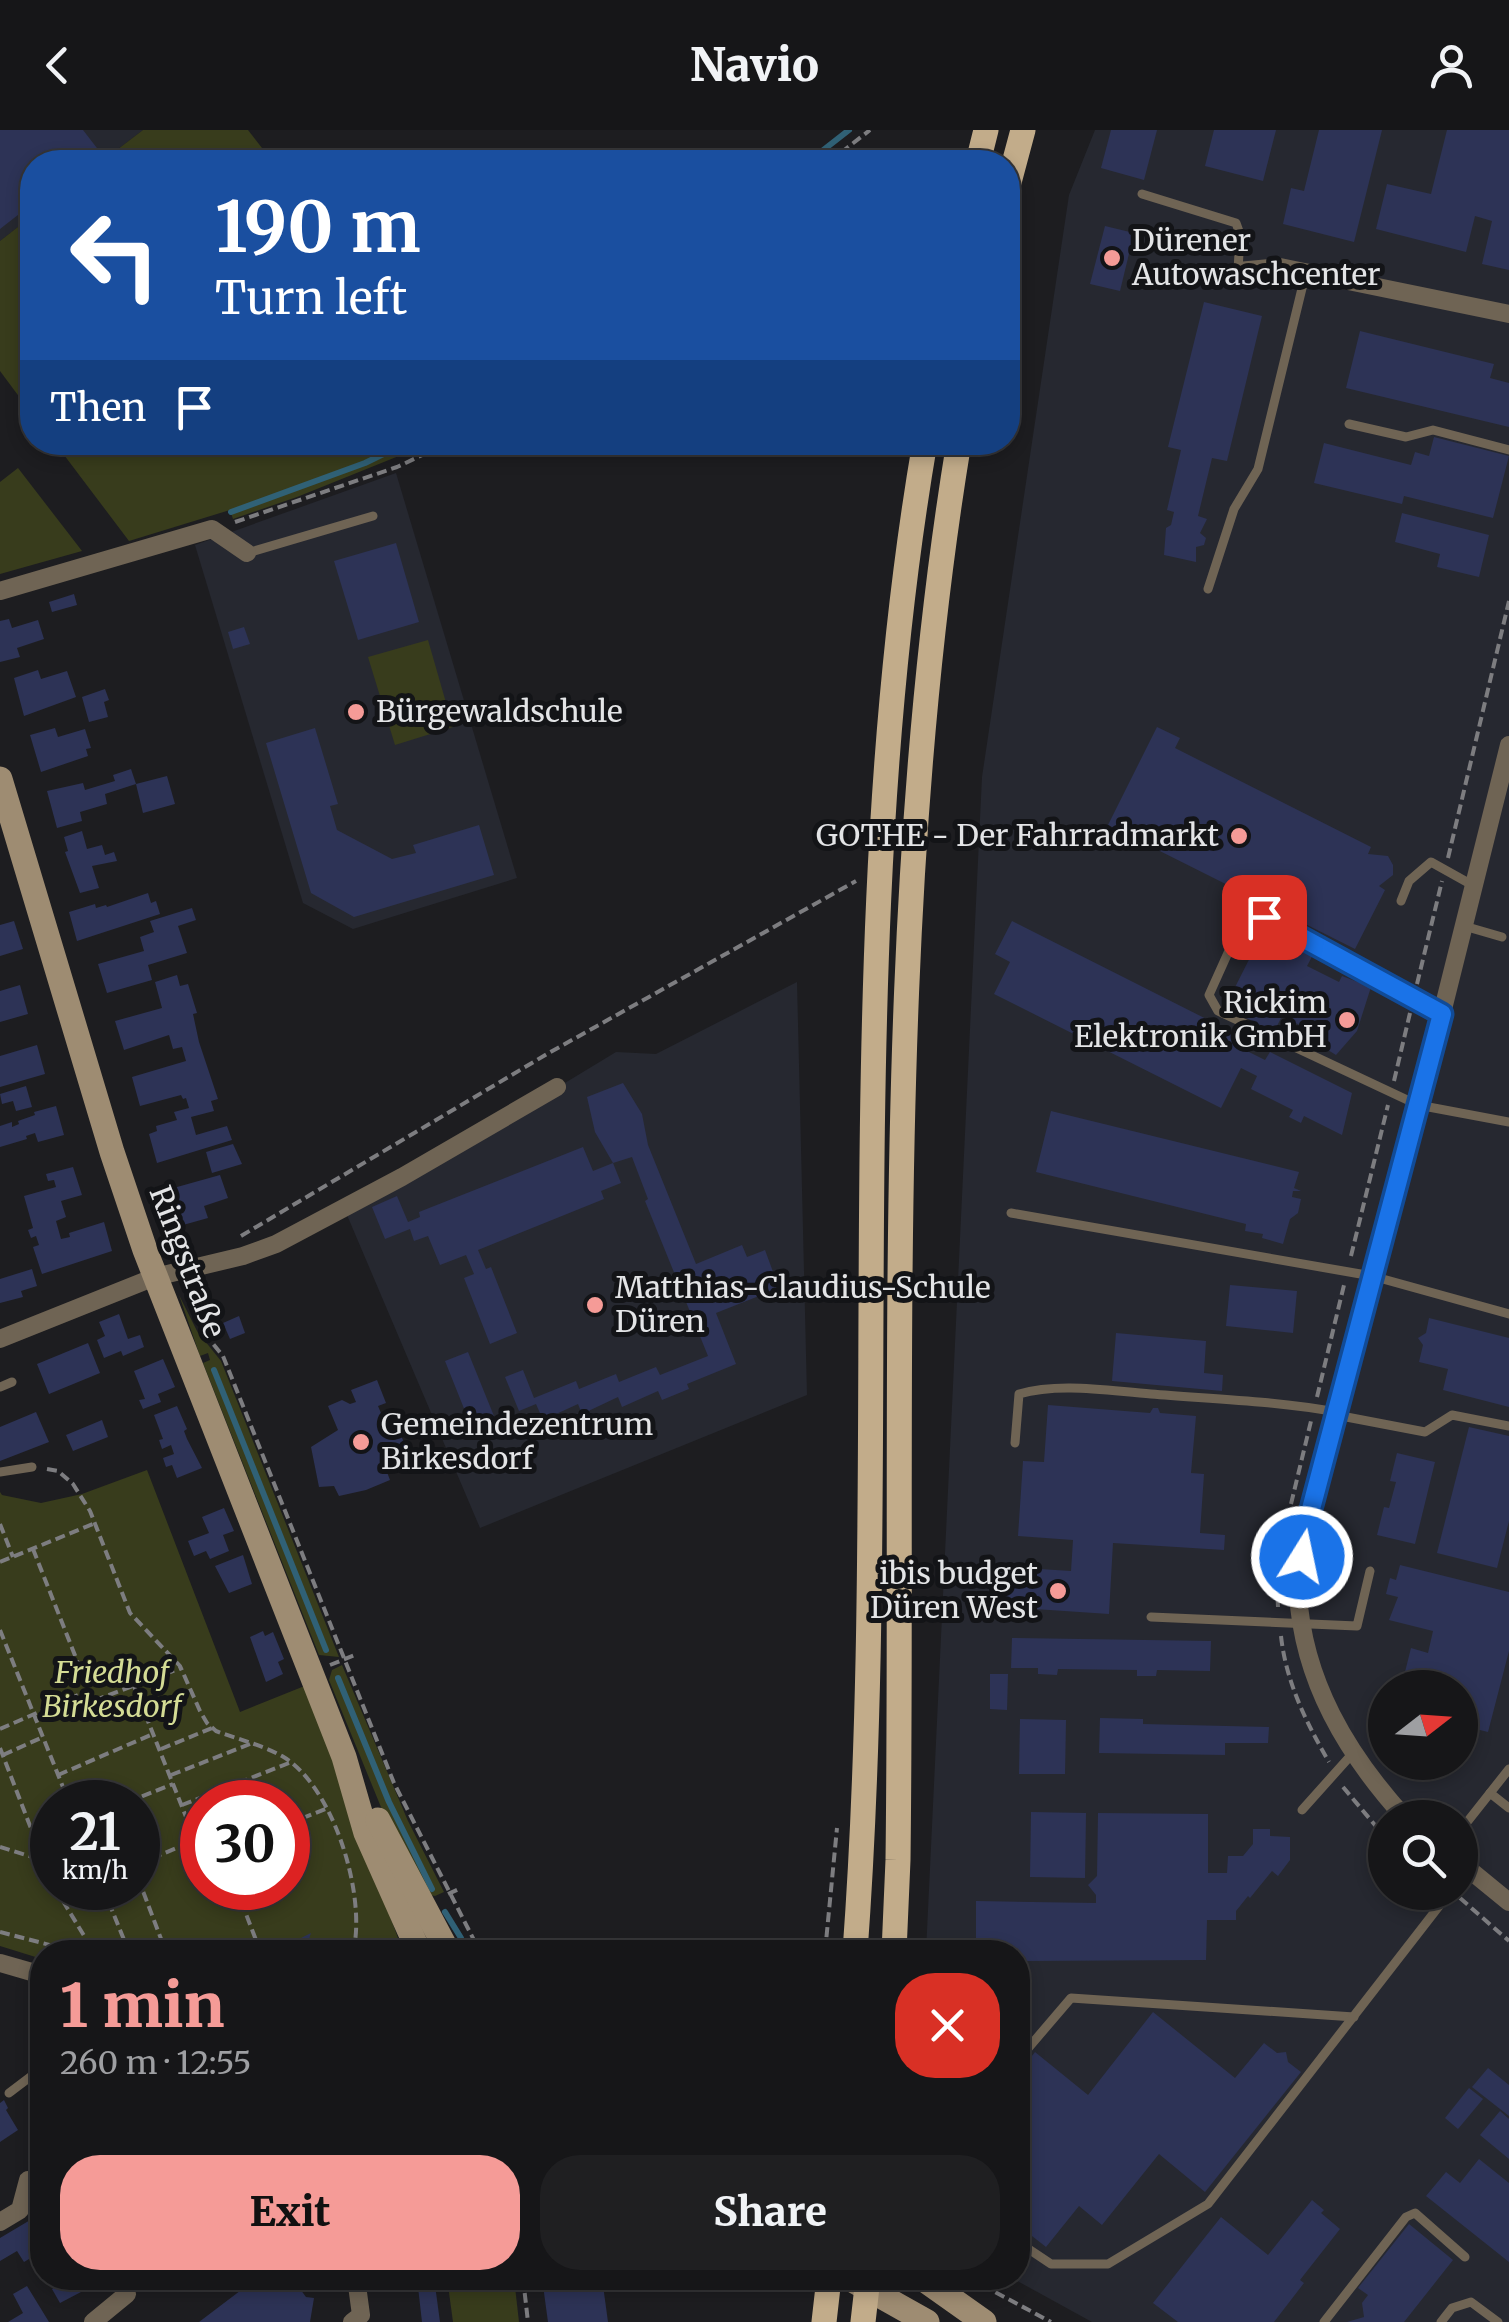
<!DOCTYPE html>
<meta charset="utf-8">
<style>
body{margin:0;font-family:Merriweather,serif;background:#1f1f21;color:#f1f3f6;height:100vh;display:flex;flex-direction:column;font-size:38px;white-space:nowrap}
*{box-sizing:border-box;margin:0}
p{font-size:32px;color:#9e9fa2}
.icon{flex:none;width:55px;height:55px;fill:none;stroke:currentColor;stroke-width:2;stroke-linecap:round;stroke-linejoin:round}
.map{position:relative;flex:1;overflow:hidden}
.drawer{position:absolute;left:30px;top:1810px;width:1000px;height:350px;display:flex;flex-direction:column;background:#161618;border-radius:40px;box-shadow:0 5px 15px #0003,0 0 0 2px #353537}
.drawer>*{flex:none}
.hud{position:absolute;left:20px;top:20px;width:1000px;height:305px;border-radius:40px;box-shadow:0 5px 15px #0003,0 0 0 2px #353537;background:#1a4fa0;color:#fff;overflow:hidden}
.needle{width:65px;rotate:73deg}
.fabs{position:absolute;left:1368px;top:1540px;display:grid;gap:20px}
.fabs a{display:grid;place-items:center;width:110px;height:110px;border-radius:50%;background:#161618;box-shadow:0 5px 15px #0003,0 0 0 2px #353537;font-size:50px}
.speed{position:absolute;left:30px;top:1650px;display:flex;gap:20px;font-size:50px;font-weight:700;text-align:center}
.speed>*{display:grid;place-content:center;width:130px;height:130px;border-radius:50%;background:#161618;box-shadow:0 5px 15px #0003,0 0 0 2px #353537;line-height:1}
.speed small{font-size:25px;font-weight:400}
.speed .limit{border:15px solid #d22;background:#fff;color:#111}
.pin{position:absolute;display:grid;place-items:center;width:85px;height:85px;color:#fff;margin:-42px;border-radius:20px;box-shadow:0 5px 15px #0006}
.me{position:absolute;width:110px;margin:-55px;rotate:10deg;stroke-linejoin:round;filter:drop-shadow(0 0 8px #0008)}
.turn{display:flex;align-items:center;gap:35px;height:210px;padding:0 30px;font-size:45px}
.turn .icon{width:130px;height:130px;stroke-width:2.5}
.turn b{display:block;font-size:70px;line-height:85px}
.then{display:flex;align-items:center;height:95px;padding:0 30px;background:#0003;gap:20px;font-size:38px}
.round{display:grid;place-items:center;flex:none;width:105px;height:105px;border-radius:40px;background:#1f1f21}
.head{display:flex;align-items:center;justify-content:space-between;height:170px;padding:0 30px}
h1{font-size:60px;font-weight:800;line-height:75px;color:#f59b97}
.cta{display:flex;gap:20px;margin-top:auto;padding:20px 30px}
.cta a{flex:1;height:115px;border-radius:40px;background:#f59b97;color:#111;font-size:40px;font-weight:800;line-height:115px;text-align:center}
.cta a+a{background:#1f1f21;color:#f1f3f6}
header{display:flex;justify-content:space-between;align-items:center;height:130px;padding:0 30px;background:#161618;font-size:45px;font-weight:800}
.map>svg:first-child{display:block}
</style>
<header><svg class="icon" aria-label="back" viewBox="0 0 24 24"><path d="M15 5l-7 7 7 7"/></svg>Navio<svg class="icon" aria-label="person" viewBox="0 0 24 24"><circle cx="12" cy="8" r="4"/><path d="M4 21q1-7 8-7t8 7"/></svg></header>
<div class="map">
<svg width="1509" height="2192" viewBox="0 0 1509 2192">
<rect width="100%" height="100%" fill="#1d1d20"/>
<g fill="#262830" fill-rule="evenodd">
<path d="M0 0H143L101 32H32V86L0 111Z"/>
<path d="M1095 0H1509V2192H1092L1012 2148H1018V1822H926L982 647 1069 65ZM1385 1558H1460V1632H1385ZM1385 1688H1460V1762H1385Z"/>
<path d="M396 343 517 748 353 799 303 773 195 415Z"/>
<path d="M797 852 807 1265 480 1398 347 1085 616 922 656 924Z"/>
</g>
<g fill="#383c1c" fill-rule="evenodd">
<path d="M143 0H248L273 32H101Z"/>
<path d="M32 86V284L0 241V111Z"/>
<path d="M55 313H54H431L297 367 233 389 230 380 129 411Z"/>
<path d="M18 338 82 421 0 444V352Z"/>
<path d="M428 510 453 597 395 615 368 527Z"/>
<path d="M179 1165 197 1201 221 1231 339 1527 319 1525 203 1233 210 1230 208 1223 200 1226Z"/>
<path d="M147 1340 240 1582 307 1555 403 1822H42V1829L0 1816V1362L2 1365 41 1373 82 1364ZM52 1672H138V1758H52ZM202 1672H288V1758H202Z"/>
<path d="M342 1535 408 1691 444 1762 435 1766 425 1764 383 1682 329 1550 332 1540Z"/>
<path d="M447 2148H514L519 2192H453Z"/>
</g>
<g fill="none" stroke-linecap="round" stroke-linejoin="round">
<g stroke="#306176" stroke-width="6">
<path d="M808 32 849 0"/>
<path d="M231 382 365 333 408 312"/>
<path d="M214 1240 326 1520"/>
<path d="M338 1548 389 1672 432 1759"/>
<path d="M445 1782 461 1808"/>
</g>
</g>
<g fill="#2d3356">
<path d="M0 0H83L100 22 86 32H32V74L0 99Z"/>
<path d="M1111 0H1157L1144 50 1101 38Z"/>
<path d="M1214 0H1276L1263 51 1205 36Z"/>
<path d="M1319 0H1382L1354 112 1283 94 1291 58 1304 61Z"/>
<path d="M1447 0H1509V140L1482 134 1492 91 1475 86 1466 122 1376 99 1387 54 1431 64Z"/>
<path d="M1105 96 1134 103 1120 161 1090 154Z"/>
<path d="M1204 172 1262 186 1227 331 1212 328 1198 386 1207 389 1200 403 1206 408 1204 415 1196 417V432L1164 425 1166 398 1171 395 1174 382 1167 380 1181 320 1168 317Z"/>
<path d="M1360 201 1494 234 1490 248 1509 253V297L1346 258Z"/>
<path d="M1434 307 1509 326 1493 388 1404 366 1402 374 1314 353 1324 313 1411 335 1415 322 1429 326Z"/>
<path d="M1402 383 1489 405 1479 447 1437 437 1440 424 1395 412Z"/>
<path d="M396 413 419 492 358 510 334 431Z"/>
<path d="M74 464 77 475 52 482 49 472Z"/>
<path d="M9 489 12 498 38 490 44 509 17 518 20 527 0 532V491Z"/>
<path d="M244 497 250 514 233 519 228 502Z"/>
<path d="M38 540 41 549 67 541 76 567 24 586 14 548Z"/>
<path d="M105 559 109 570 104 572 108 587 89 592 82 567Z"/>
<path d="M1157 597 1180 608 1175 618 1371 717 1368 724 1388 726 1393 735V745L1379 756 1385 760 1355 819 1108 695Z"/>
<path d="M55 598 58 607 85 599 91 618 86 619 88 626 41 642 30 605Z"/>
<path d="M315 598 338 674 330 676 337 700 392 729 416 723 413 715 479 695 494 745 354 787 311 763 266 613Z"/>
<path d="M131 639 136 654 105 664 107 674 80 682 82 691 57 698 47 661 83 653 85 660 115 651 113 645Z"/>
<path d="M167 646 175 674 143 683 136 654Z"/>
<path d="M82 701 87 719 102 715 105 725 114 722 117 731 92 736 99 758 80 763 65 722 68 721 64 707Z"/>
<path d="M148 763 151 773 156 771 160 784 77 811 69 782 95 774 96 778 106 775 107 777Z"/>
<path d="M192 778 196 790 178 796 187 823 148 835 152 850 107 863 98 834 144 821 140 807 154 802 150 791Z"/>
<path d="M14 791 23 819 0 826V795Z"/>
<path d="M1012 791 1254 913 1249 922 1265 930 1270 922 1352 963 1342 1005 1304 986 1301 993 1289 987 1293 980 1251 959 1257 946 1241 938 1221 978 994 864 1010 832 995 824Z"/>
<path d="M1266 796 1315 821 1307 836 1339 852 1342 846 1371 857 1357 901 1336 925 1310 909 1313 902 1282 886 1274 902 1225 877Z"/>
<path d="M177 845 180 856 188 854 197 883 193 884 199 912 218 969 211 971 214 981 191 987 196 1005 227 996 232 1010 157 1033 149 1004 157 1001 156 996 177 990 174 982 189 978 186 968 183 969 181 965 140 976 132 947 186 931 182 917 173 919 169 905 124 920 115 891 162 878 155 852Z"/>
<path d="M20 855 28 884 0 892V861Z"/>
<path d="M37 915 45 944 0 957V926Z"/>
<path d="M623 953 642 984 648 1015 696 1134 742 1115 747 1127 765 1120 779 1158 716 1183 736 1234 687 1254 689 1259 662 1270 658 1261 622 1277 618 1267 582 1284 578 1274 543 1290 536 1274 519 1281 505 1247 523 1240 534 1268 576 1251 579 1259 616 1244 619 1252 656 1237 660 1245 708 1226 645 1071 648 1069 632 1027 613 1033 595 1002 587 967Z"/>
<path d="M26 956 32 977 16 981 13 971 2 974 0 964Z"/>
<path d="M56 976 64 1005 38 1012 35 1003 26 1006 27 1009 0 1017V996L12 992V997L19 994 18 991 35 985 34 982Z"/>
<path d="M1051 981 1299 1042 1294 1058 1301 1061H1293L1292 1067 1301 1069 1298 1083 1290 1089 1283 1114 1262 1108 1263 1104 1245 1101 1246 1094 1036 1042Z"/>
<path d="M233 1014 242 1034 212 1043 206 1022Z"/>
<path d="M583 1017 593 1041 613 1033 621 1053 601 1061 604 1069 478 1120 486 1139 491 1137 517 1203 490 1214 464 1148 474 1144 466 1125 440 1135 428 1106 414 1111 410 1099 385 1109 372 1077 397 1066 408 1092 420 1087 419 1082Z"/>
<path d="M73 1037 82 1065 61 1071 66 1087 56 1091 61 1109 70 1107 69 1103 104 1092 112 1121 42 1144 33 1117 39 1115 36 1106 31 1108 28 1100 33 1098 24 1066 56 1057 54 1050 48 1051 46 1044Z"/>
<path d="M220 1045 228 1068 204 1076 208 1088 183 1095 181 1087 161 1093 152 1064Z"/>
<path d="M32 1139 37 1156 21 1161 23 1167 0 1173V1149Z"/>
<path d="M1230 1155 1297 1161 1293 1203 1226 1196Z"/>
<path d="M119 1184 128 1209 140 1205 144 1217 123 1226 121 1221 104 1228 97 1210 105 1206 99 1192Z"/>
<path d="M239 1186 245 1203 230 1209 223 1193Z"/>
<path d="M1429 1188 1509 1208V1277L1443 1260 1448 1239 1419 1232 1423 1215 1418 1208 1426 1203Z"/>
<path d="M1116 1203 1206 1211 1204 1243 1223 1245 1222 1261 1112 1251Z"/>
<path d="M88 1213 100 1243 49 1264 37 1234Z"/>
<path d="M468 1222 498 1296 475 1306 445 1231Z"/>
<path d="M163 1229 175 1257 158 1264 161 1272 143 1279 139 1270 145 1269 134 1241Z"/>
<path d="M377 1250 386 1273 378 1276 391 1307 400 1303 410 1327 385 1337 390 1350 366 1360 339 1366 334 1356 319 1357 311 1317 338 1300 328 1276 342 1270 350 1274 356 1272 351 1260Z"/>
<path d="M1048 1275 1150 1283 1153 1278H1158L1160 1283 1196 1286 1191 1343 1204 1344 1200 1403 1225 1405 1224 1420 1113 1413 1109 1484 1005 1477 1007 1437 1071 1441 1073 1410 1018 1406 1023 1331 1044 1332Z"/>
<path d="M177 1276 187 1299 184 1301 187 1309 202 1338 177 1348 172 1335 166 1337 163 1328 174 1324 171 1315 162 1319 159 1310 163 1309 154 1285Z"/>
<path d="M36 1282 49 1312 0 1331V1297Z"/>
<path d="M102 1290 108 1307 73 1321 66 1305Z"/>
<path d="M1469 1297 1509 1306V1391L1497 1438 1437 1423Z"/>
<path d="M1397 1323 1435 1332 1415 1414 1377 1405 1384 1377 1389 1378 1396 1352 1390 1351Z"/>
<path d="M224 1378 234 1401 223 1405 229 1421 210 1429 206 1421 194 1426 188 1411 209 1403 202 1387Z"/>
<path d="M243 1425 252 1454 229 1463 215 1436Z"/>
<path d="M1400 1435 1509 1462V1521L1488 1602 1460 1595V1558H1401L1411 1518 1428 1523 1433 1501 1389 1490 1398 1467 1386 1464 1390 1448 1396 1450Z"/>
<path d="M263 1501 265 1506 273 1502 284 1529 278 1532 283 1544 266 1552 250 1507Z"/>
<path d="M1012 1508 1211 1511 1210 1541 1157 1540 1156 1546H1137V1540L1058 1539 1057 1545 1038 1544V1538H1011Z"/>
<path d="M990 1544H1008L1007 1580 990 1579Z"/>
<path d="M1100 1588 1143 1589V1594L1269 1597 1268 1613H1225V1625L1099 1623Z"/>
<path d="M1020 1589 1066 1590 1065 1644H1019Z"/>
<path d="M1031 1682 1086 1683 1085 1748 1030 1747Z"/>
<path d="M1098 1683 1208 1684V1743H1227L1228 1726H1243L1253 1714V1699H1270V1706L1290 1707V1730L1278 1746 1272 1741 1250 1768 1248 1766 1236 1781V1790H1207L1206 1830 1018 1831V1822H976V1771L1096 1773V1765L1088 1755 1097 1746Z"/>
<path d="M311 1803 309 1809 313 1812 309 1822H291L299 1809Z"/>
<path d="M1153 1882 1235 1948 1264 1913 1277 1923 1286 1922 1288 1932 1301 1942 1205 2062 1159 2024 1102 2095 1079 2076 1046 2117 1018 2095V1944L1035 1922 1088 1965Z"/>
<path d="M1488 1938 1509 1955V1986L1472 1957Z"/>
<path d="M1469 1958 1483 1969 1458 1999 1445 1988Z"/>
<path d="M4 1970 8 1978 6 1980 18 2000 0 2012V1973Z"/>
<path d="M1500 1981 1509 1989V2029L1480 2005Z"/>
<path d="M1479 2029 1509 2053V2132L1426 2066 1446 2042 1460 2053Z"/>
<path d="M1312 2070 1324 2080 1321 2083 1340 2099 1300 2150 1304 2153 1274 2192H1178L1153 2173 1221 2087 1268 2125Z"/>
<path d="M42 2083V2105L32 2111 39 2123 24 2132 17 2121 0 2131V2108Z"/>
<path d="M1409 2094 1453 2130 1404 2192H1347L1364 2187 1362 2173 1368 2165 1358 2158Z"/>
<path d="M70 2148H100L102 2151 60 2173 52 2159Z"/>
<path d="M257 2148H292L306 2167 314 2168 310 2192H199Z"/>
<path d="M542 2148H602L608 2192H548Z"/>
<path d="M435 2155 440 2192H422L418 2157Z"/>
<path d="M27 2156 49 2192H8L23 2183 13 2164Z"/>
</g>
<g fill="none" stroke-linecap="round" stroke-linejoin="round">
<g stroke="#7d7d80" stroke-width="4" stroke-dasharray="10 5" stroke-linecap="butt">
<path d="M829 32 870 0"/>
<path d="M235 392 397 337 450 312"/>
<path d="M1448 728 1509 471"/>
<path d="M1417 854 1442 751"/>
<path d="M1394 951 1410 883"/>
<path d="M241 1106 547 924 856 751"/>
<path d="M1351 1126 1388 975"/>
<path d="M204 1203 223 1226 394 1653 480 1822"/>
<path d="M1317 1267 1344 1155"/>
<path d="M47 1339 58 1341 73 1354 90 1381 130 1483 180 1536 200 1581 207 1593 216 1601C237 1609 262 1615 282 1626 334 1656 367 1767 353 1822"/>
<path d="M1291 1374 1311 1291"/>
<path d="M0 1394 13 1427"/>
<path d="M33 1419 93 1571 181 1538"/>
<path d="M0 1432 93 1394"/>
<path d="M1278 1477 1276 1436 1286 1393"/>
<path d="M0 1500 69 1672"/>
<path d="M1281 1506C1286 1552 1306 1592 1329 1632"/>
<path d="M330 1535 355 1525"/>
<path d="M134 1556 202 1727"/>
<path d="M0 1599 87 1561"/>
<path d="M0 1618 52 1753"/>
<path d="M161 1619 212 1598"/>
<path d="M3 1625 43 1607"/>
<path d="M58 1645 153 1604"/>
<path d="M171 1645 250 1614"/>
<path d="M1343 1657 1385 1707"/>
<path d="M128 1672 173 1654"/>
<path d="M182 1675 289 1633"/>
<path d="M288 1694 328 1678"/>
<path d="M0 1717 52 1733"/>
<path d="M38 1717 52 1711"/>
<path d="M138 1734 196 1710"/>
<path d="M138 1748 166 1822"/>
<path d="M55 1758 94 1822"/>
<path d="M103 1758 129 1822"/>
<path d="M448 1764 461 1758"/>
<path d="M1460 1768 1509 1811"/>
<path d="M0 1802 77 1822"/>
<path d="M230 1822 256 1810 236 1758"/>
<path d="M825 1822 837 1698"/>
<path d="M523 2148 528 2192"/>
<path d="M969 2148 1051 2192"/>
</g>
<g stroke="#6f6454" stroke-width="9">
<path d="M1142 64 1236 93 1240 104 1238 141"/>
<path d="M1349 294 1406 307 1433 300 1509 320"/>
<path d="M247 423 373 386"/>
<path d="M1208 459 1234 379 1258 339 1306 142"/>
<path d="M1401 771 1409 751 1431 732 1474 756"/>
<path d="M1464 796 1502 807"/>
<path d="M1442 884 1264 787 1246 791 1236 805 1209 865 1218 881 1418 975 1509 992"/>
<path d="M1011 1083 1372 1146 1509 1184"/>
<path d="M0 1257 12 1252"/>
<path d="M1336 1285 1425 1302 1452 1285 1509 1296"/>
<path d="M1015 1313 1019 1264C1060 1252 1109 1261 1151 1264 1212 1269 1276 1271 1336 1282"/>
<path d="M0 1342 32 1337"/>
<path d="M1151 1487 1357 1496 1370 1441"/>
<path d="M1490 1663 1509 1678"/>
<path d="M1302 1680 1353 1623"/>
<path d="M1460 1701 1509 1639"/>
<path d="M1018 1930 1071 1868 1354 1887"/>
<path d="M9 1963 42 1938"/>
<path d="M1018 2112 1051 2134H1108L1208 2074 1450 1762"/>
<path d="M1324 2192 1406 2087 1415 2083 1465 2127"/>
<path d="M1441 2192 1452 2178 1471 2172 1498 2192"/>
</g>
<g stroke="#6f6454" stroke-width="18">
<path d="M1238 141 1280 137 1509 184"/>
<path d="M0 461 212 399 247 423"/>
<path d="M0 1209 155 1147 243 1126 276 1114 402 1047 557 957"/>
<path d="M1405 1688C1347 1624 1303 1551 1298 1463 1297 1441 1304 1416 1307 1394L1425 951 1509 615"/>
<path d="M1460 1732 1509 1772"/>
<path d="M0 1833 42 1845"/>
<path d="M0 2092 20 2080 28 2050"/>
<path d="M93 2192 127 2164"/>
<path d="M352 2192 361 2185 356 2148"/>
</g>
<g stroke="#9e8c72" stroke-width="25">
<path d="M0 649 112 1022 145 1120 344 1627 366 1703 419 1822"/>
<path d="M378 1690 448 1822"/>
<path d="M849 2148 927 2192"/>
<path d="M922 2148 984 2192"/>
</g>
<g stroke="#c2ac8a" stroke-width="25">
<path d="M978 32 986 0"/>
<path d="M1008 56 1023 0"/>
<path d="M855 1822C892 1320 839 812 925 312"/>
<path d="M894 1822 898 1730C904 1260 882 777 959 312"/>
<path d="M824 2192 829 2148"/>
<path d="M863 2192 868 2148"/>
</g>
</g>
<g fill="none" stroke-linecap="round" stroke-linejoin="round">
<g stroke="#114b97" stroke-width="25">
<path id="route" d="M1264 787 1442 884 1307 1394 1302 1427"/>
</g>
<use href="#route" stroke="#1a73e8" stroke-width="18"/>
</g>
<g fill="#f59b97" stroke="#131417" stroke-width="4">
<circle cx="1112" cy="128" r="10"/>
<circle cx="356" cy="582" r="10"/>
<circle cx="1239" cy="706" r="10"/>
<circle cx="1347" cy="890" r="10"/>
<circle cx="595" cy="1175" r="10"/>
<circle cx="361" cy="1312" r="10"/>
<circle cx="1058" cy="1461" r="10"/>
</g>
<g text-anchor="middle" stroke-width="10" stroke-linejoin="round" paint-order="stroke">
<g font-size="30" fill="#e3e4e6" stroke="#131417" text-anchor="start">
<text x="1132" y="121">Dürener<tspan x="1132" dy="34">Autowaschcenter</tspan></text>
<text x="376" y="592">Bürgewaldschule</text>
<text x="1219" y="716" text-anchor="end">GOTHE - Der Fahrradmarkt</text>
<text x="1327" y="883" text-anchor="end">Rickim<tspan x="1327" dy="34">Elektronik GmbH</tspan></text>
<text x="615" y="1168">Matthias-Claudius-Schule<tspan x="615" dy="34">Düren</tspan></text>
<text x="381" y="1305">Gemeindezentrum<tspan x="381" dy="34">Birkesdorf</tspan></text>
<text x="1038" y="1454" text-anchor="end">ibis budget<tspan x="1038" dy="34">Düren West</tspan></text>
</g>
<g font-size="30" fill="#e3e4e6" stroke="#131417">
<text transform="translate(187 1132) rotate(69)" y="10">Ringstraße</text>
</g>
<g font-size="30" font-style="italic" fill="#d4dc95" stroke="#131417">
<text x="112" y="1553">Friedhof<tspan x="112" dy="34">Birkesdorf</tspan></text>
</g>
</g>
</svg>
<div class="fabs">
<a><svg class="needle" viewBox="-14 -14 28 28"><path d="M0-13l5 13h-10z" fill="#e53935"/><path d="M0 13l5-13h-10z" fill="#9e9fa2"/></svg></a>
<a><svg class="icon" aria-label="search" viewBox="0 0 24 24"><circle cx="10" cy="10" r="6"/><path d="M15 15l6 6"/></svg></a>
</div>
<div class="speed"><div>21<small>km/h</small></div><div class="limit">30</div></div>
<div class="pin" style="left:1264px;top:787px;background:#d93025"><svg class="icon" aria-label="arrive" viewBox="0 0 24 24"><path d="M6 21V4h12l-3 4 3 4H6"/></svg></div>
<svg class="me" style="left:1302px;top:1427px" viewBox="-20 -20 40 40"><circle r="17" fill="#1a73e8" stroke="#fff" stroke-width="3"/><path d="M0-11L8 9 0 5-8 9z" fill="#fff"/></svg>
<div class="hud">
<div class="turn"><svg class="icon" aria-label="left" viewBox="0 0 24 24"><path d="M17 20v-9H6M10 6l-5 5 5 5"/></svg><div><b>190 m</b>Turn left</div></div>
<div class="then">Then<svg class="icon" aria-label="arrive" viewBox="0 0 24 24"><path d="M6 21V4h12l-3 4 3 4H6"/></svg></div>
</div>
<section class="drawer">
<div class="head"><div><h1>1 min</h1><p>260 m · 12:55</p></div><a class="round" style="background:#d93025;color:#fff"><svg class="icon" aria-label="close" viewBox="0 0 24 24"><path d="M6 6l12 12M18 6L6 18"/></svg></a></div>
<div class="cta"><a>Exit</a><a>Share</a></div>
</section>
</div>
